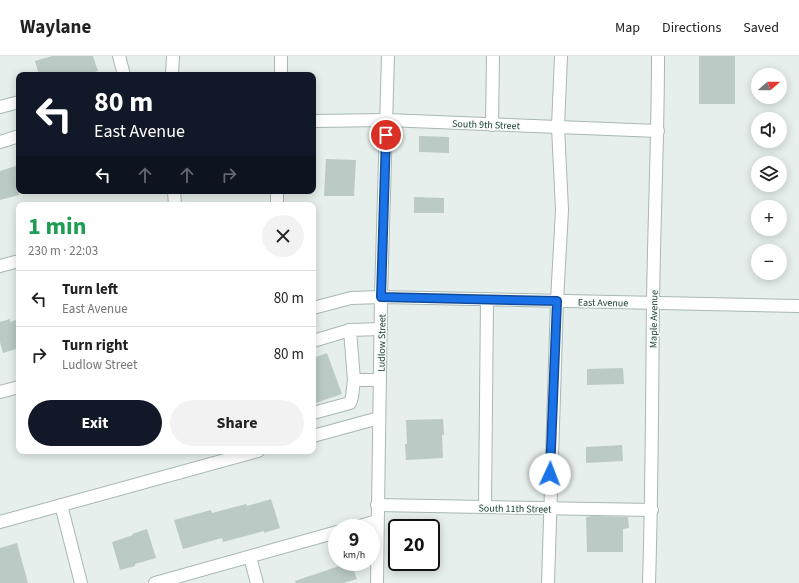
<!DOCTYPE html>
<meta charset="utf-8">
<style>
body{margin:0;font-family:"Source Sans 3",sans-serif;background:#f2f2f2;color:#222;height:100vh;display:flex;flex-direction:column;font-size:15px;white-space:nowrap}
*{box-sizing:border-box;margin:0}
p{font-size:13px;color:#767676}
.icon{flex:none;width:22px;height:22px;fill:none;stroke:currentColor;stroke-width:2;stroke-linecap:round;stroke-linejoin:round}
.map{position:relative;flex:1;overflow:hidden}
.details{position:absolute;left:16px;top:146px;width:300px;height:252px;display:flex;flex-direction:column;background:#fff;border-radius:8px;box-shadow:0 2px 10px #0003}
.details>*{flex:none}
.top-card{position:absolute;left:16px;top:16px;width:300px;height:122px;border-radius:8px;box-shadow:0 2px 10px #0003;background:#111827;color:#fff;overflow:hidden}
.needle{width:26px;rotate:70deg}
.buttons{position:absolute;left:751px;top:12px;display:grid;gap:8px}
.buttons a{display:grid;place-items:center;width:36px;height:36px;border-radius:50%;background:#fff;box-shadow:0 2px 10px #0003;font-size:20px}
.speed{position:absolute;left:328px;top:463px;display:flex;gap:8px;font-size:20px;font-weight:700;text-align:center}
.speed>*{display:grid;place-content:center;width:52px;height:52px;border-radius:50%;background:#fff;box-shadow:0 2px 10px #0003;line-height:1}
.speed small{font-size:10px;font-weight:400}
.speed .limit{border:2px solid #111;border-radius:6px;background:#fff;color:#111}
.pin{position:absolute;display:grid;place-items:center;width:34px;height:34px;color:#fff;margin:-17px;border:2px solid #fff;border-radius:50%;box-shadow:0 1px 4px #0007}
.me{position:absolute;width:44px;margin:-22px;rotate:2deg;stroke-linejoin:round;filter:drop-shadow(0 0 3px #0008)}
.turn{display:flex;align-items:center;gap:14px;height:84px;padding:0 12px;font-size:18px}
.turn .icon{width:52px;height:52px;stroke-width:2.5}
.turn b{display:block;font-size:28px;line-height:34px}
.lanes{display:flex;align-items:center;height:38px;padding:0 12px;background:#0003;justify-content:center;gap:20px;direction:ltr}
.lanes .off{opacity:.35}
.round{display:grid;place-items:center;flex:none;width:42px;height:42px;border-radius:21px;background:#f2f2f2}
.summary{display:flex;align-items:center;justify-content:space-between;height:68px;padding:0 12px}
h1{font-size:24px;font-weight:700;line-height:30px;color:#1e9e55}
.action{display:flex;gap:8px;margin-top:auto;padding:8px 12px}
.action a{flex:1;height:46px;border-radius:24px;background:#111827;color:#fff;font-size:16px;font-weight:700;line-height:46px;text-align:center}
.action a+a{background:#f2f2f2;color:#222}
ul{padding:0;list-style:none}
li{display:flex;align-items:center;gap:12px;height:56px;padding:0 12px;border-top:1px solid #e0e0e0}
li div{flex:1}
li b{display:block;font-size:15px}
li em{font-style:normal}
header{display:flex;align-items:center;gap:24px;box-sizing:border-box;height:56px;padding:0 20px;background:#fff;border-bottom:1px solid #e0e0e0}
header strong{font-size:19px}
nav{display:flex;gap:22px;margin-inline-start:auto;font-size:14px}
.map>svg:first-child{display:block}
</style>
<header>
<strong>Waylane</strong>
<nav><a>Map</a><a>Directions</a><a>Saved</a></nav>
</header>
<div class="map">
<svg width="799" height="527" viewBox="0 0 799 527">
<rect width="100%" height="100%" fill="#e6efeb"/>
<g fill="#bbcac4">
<path d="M52 0H93L98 15 84 19H39L35 5Z"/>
<rect x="699" y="0" width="36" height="48"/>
<path d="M419 80 449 81V97L419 96Z"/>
<path d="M326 103 356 104 354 140H324Z"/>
<path d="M19 109V139L0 144V115Z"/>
<path d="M414 141 444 142V157H414Z"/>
<path d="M10 263V266L19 263V292L3 297 0 286V266Z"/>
<path d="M327 297 342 338 313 348V302Z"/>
<path d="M623 312 624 328 587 329V313Z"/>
<path d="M443 363 444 379H442L443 402 406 404 405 388H407L406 364Z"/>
<path d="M622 389 623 405 586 407V391Z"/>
<path d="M271 443 280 472 264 477V475L223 486 222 482 183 493 174 464 211 454 212 457 246 448 247 450Z"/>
<path d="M594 460 628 461 629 472 623 473V496H587L586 461Z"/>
<path d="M147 473 156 502 135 508V510L120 514 112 486 133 479 132 478Z"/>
<path d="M17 487 28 527H0V492Z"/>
<path d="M351 506 357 523 344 527H296L295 525Z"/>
</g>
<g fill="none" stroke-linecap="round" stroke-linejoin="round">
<g stroke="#a8b8b2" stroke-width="14">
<g id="minor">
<path d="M119 0 124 19"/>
<path d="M172 19 173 0"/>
<path d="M281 19V0"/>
<path d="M0 51 19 46"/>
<path d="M313 65 387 64 658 75"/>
<path d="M492 69 493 0"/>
<path d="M0 86 19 80"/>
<path d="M174 135 175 149"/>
<path d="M277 149V135"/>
<path d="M0 210 19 205"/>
<path d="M313 252 351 242 381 241 799 250"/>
<path d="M313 285 350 274"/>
<path d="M354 324 350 274 381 273"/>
<path d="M0 336 19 331"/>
<path d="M313 357 350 347 352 341 354 324H380"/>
<path d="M313 380 379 362"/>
<path d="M61 449 81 527"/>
<path d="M377 449 652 454"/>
<path d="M485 451 487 243"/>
<path d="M0 466 258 395"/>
<path d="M353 472 377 465"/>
<path d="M250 501 257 527"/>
<path d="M155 527 337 476"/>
<path d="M377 527 381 241 388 0"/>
<path d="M548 527 557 245 562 154 558 71 561 0"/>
<path d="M649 527C652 434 652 341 653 248 654 166 658 83 658 0"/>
</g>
</g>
<use href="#minor" stroke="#fff" stroke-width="12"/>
</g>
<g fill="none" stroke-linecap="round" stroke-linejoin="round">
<g stroke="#114b97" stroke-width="10">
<path id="route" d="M386 79 381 241 557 245 550 418"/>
</g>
<use href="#route" stroke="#1a73e8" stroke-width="7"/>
</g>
<g text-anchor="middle" stroke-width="3" stroke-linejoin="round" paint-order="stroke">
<g font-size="10" fill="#24423a" stroke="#f7fbf9">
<text transform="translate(486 68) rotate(2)" y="4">South 9th Street</text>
<text transform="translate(603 246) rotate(1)" y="4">East Avenue</text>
<text transform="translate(653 263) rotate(-89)" y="4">Maple Avenue</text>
<text transform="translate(381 287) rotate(-89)" y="4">Ludlow Street</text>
<text transform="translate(515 452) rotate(1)" y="4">South 11th Street</text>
</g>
</g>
</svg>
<div class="buttons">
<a><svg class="needle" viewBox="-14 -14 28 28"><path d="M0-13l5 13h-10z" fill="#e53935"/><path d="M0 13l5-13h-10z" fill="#767676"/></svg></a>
<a><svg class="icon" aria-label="sound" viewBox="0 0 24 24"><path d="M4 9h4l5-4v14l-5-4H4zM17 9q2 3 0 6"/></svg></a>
<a><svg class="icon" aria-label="layers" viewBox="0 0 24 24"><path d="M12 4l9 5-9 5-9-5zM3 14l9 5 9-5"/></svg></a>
<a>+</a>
<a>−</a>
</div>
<div class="speed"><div>9<small>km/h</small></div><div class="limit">20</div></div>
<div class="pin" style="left:386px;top:79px;background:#d93025"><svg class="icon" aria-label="arrive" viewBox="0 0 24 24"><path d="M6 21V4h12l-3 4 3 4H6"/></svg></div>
<svg class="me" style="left:550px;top:418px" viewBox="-20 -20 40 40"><circle r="19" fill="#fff"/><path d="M0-13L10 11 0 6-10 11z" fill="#1a73e8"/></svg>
<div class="top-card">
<div class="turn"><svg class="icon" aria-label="left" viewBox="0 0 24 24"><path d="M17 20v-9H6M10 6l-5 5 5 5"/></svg><div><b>80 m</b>East Avenue</div></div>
<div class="lanes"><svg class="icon" aria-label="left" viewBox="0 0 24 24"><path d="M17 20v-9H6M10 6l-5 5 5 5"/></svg><svg class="icon off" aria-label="ahead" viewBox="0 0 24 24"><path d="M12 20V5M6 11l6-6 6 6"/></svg><svg class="icon off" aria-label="ahead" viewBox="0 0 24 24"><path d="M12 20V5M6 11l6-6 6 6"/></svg><svg class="icon off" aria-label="right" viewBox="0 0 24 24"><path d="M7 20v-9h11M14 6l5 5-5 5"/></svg></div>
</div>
<section class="details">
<div class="summary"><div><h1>1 min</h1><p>230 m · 22:03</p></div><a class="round"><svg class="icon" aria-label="close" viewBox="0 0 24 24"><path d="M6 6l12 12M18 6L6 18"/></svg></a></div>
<ul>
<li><svg class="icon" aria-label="left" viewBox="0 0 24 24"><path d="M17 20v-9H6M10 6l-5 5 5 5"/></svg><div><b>Turn left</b><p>East Avenue</p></div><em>80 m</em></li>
<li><svg class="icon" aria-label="right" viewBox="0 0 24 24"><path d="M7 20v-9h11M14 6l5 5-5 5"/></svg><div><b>Turn right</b><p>Ludlow Street</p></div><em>80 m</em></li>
</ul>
<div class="action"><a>Exit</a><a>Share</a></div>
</section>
</div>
